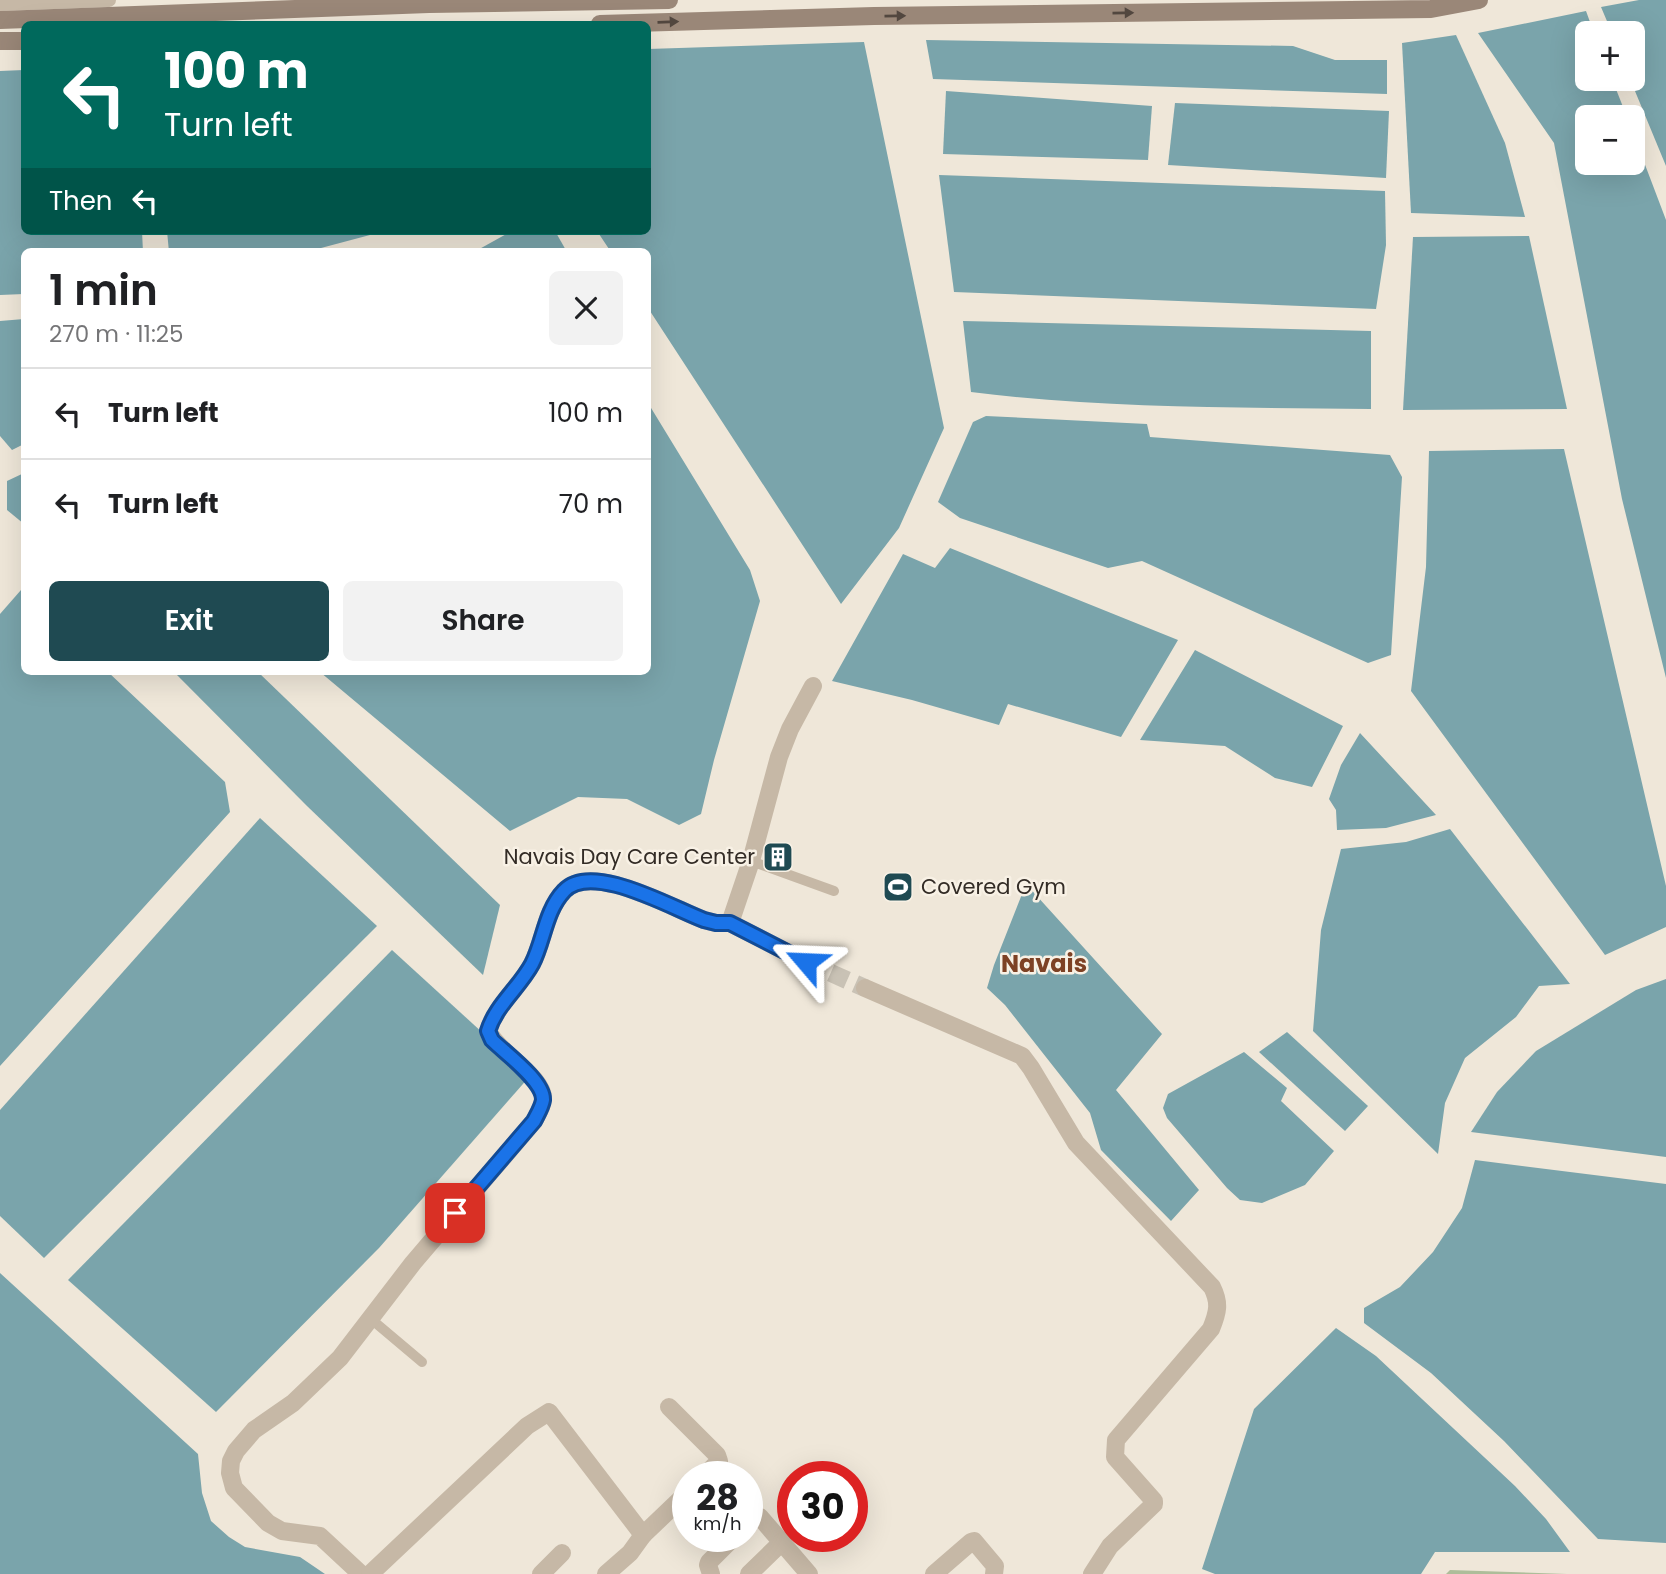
<!DOCTYPE html>
<meta charset="utf-8">
<style>
body{margin:0;font-family:Poppins,sans-serif;background:#f2f2f2;color:#202124;height:100vh;display:flex;flex-direction:column;font-size:26px;white-space:nowrap}
*{box-sizing:border-box;margin:0}
p{font-size:23px;color:#757577}
.icon{flex:none;width:38px;height:38px;fill:none;stroke:currentColor;stroke-width:2;stroke-linecap:round;stroke-linejoin:round}
.map{position:relative;flex:1;overflow:hidden}
.drawer{position:absolute;left:21px;top:248px;width:630px;height:427px;display:flex;flex-direction:column;background:#fff;border-radius:10px;box-shadow:0 7px 28px #0002}
.drawer>*{flex:none}
.top-card{position:absolute;left:21px;top:21px;width:630px;height:214px;border-radius:10px;box-shadow:0 7px 28px #0002;background:#00695c;color:#fff;overflow:hidden}
.buttons{position:absolute;left:1575px;top:21px;display:grid;gap:14px}
.buttons a{display:grid;place-items:center;width:70px;height:70px;border-radius:10px;background:#fff;box-shadow:0 7px 28px #0002;font-size:35px}
.speed{position:absolute;left:672px;top:1461px;display:flex;gap:14px;font-size:35px;font-weight:700;text-align:center}
.speed>*{display:grid;place-content:center;width:91px;height:91px;border-radius:50%;background:#fff;box-shadow:0 7px 28px #0002;line-height:1}
.speed small{font-size:18px;font-weight:400}
.speed .limit{border:10px solid #d22;background:#fff;color:#111}
.pin{position:absolute;display:grid;place-items:center;width:60px;height:60px;color:#fff;margin:-30px;border-radius:14px;box-shadow:0 4px 10px #0006}
.me{position:absolute;width:77px;margin:-38px;rotate:296deg;stroke-linejoin:round;filter:drop-shadow(0 0 5px #0008)}
.turn{display:flex;align-items:center;gap:24px;height:147px;padding:0 28px;font-size:32px}
.turn .icon{width:91px;height:91px;stroke-width:2.5}
.turn b{display:block;font-size:49px;line-height:60px}
.then{display:flex;align-items:center;height:66px;padding:0 28px;background:#0003;gap:14px;font-size:26px}
.round{display:grid;place-items:center;flex:none;width:74px;height:74px;border-radius:10px;background:#f2f2f2}
.head{display:flex;align-items:center;justify-content:space-between;height:119px;padding:0 28px}
h1{font-size:42px;font-weight:600;line-height:52px}
.action{display:flex;gap:14px;margin-top:auto;padding:14px 28px}
.action a{flex:1;height:80px;border-radius:10px;background:#1f4a52;color:#fff;font-size:28px;font-weight:600;line-height:80px;text-align:center}
.action a+a{background:#f2f2f2;color:#202124}
ul{padding:0;list-style:none}
li{display:flex;align-items:center;gap:21px;height:91px;padding:0 28px;border-top:2px solid #e0e0e0}
li div{flex:1}
li b{display:block;font-size:26px}
li em{font-style:normal}
.map>svg:first-child{display:block}
</style>
<div class="map">
<svg width="1666" height="1574" viewBox="0 0 1666 1574">
<rect width="100%" height="100%" fill="#efe7d9"/>
<path fill="#aebd9a" d="M1450 1570 1567 1574H1446Z"/>
<g fill="#7aa4ab">
<path d="M1639 0H1666V166L1630 79H1633V33H1612L1601 7Z"/>
<path d="M1586 11 1594 33H1587V79H1612L1627 117H1587V163H1633V133L1666 220V678L1622 499 1554 143 1478 33Z"/>
<path d="M1456 35 1505 143 1525 217 1411 213 1402 43Z"/>
<path d="M926 40 1293 46 1335 60H1387V94L933 79Z"/>
<path d="M864 42 944 428 899 528 841 604 648 308V252H611L597 231H648V49Z"/>
<path d="M24 70V231H142L143 252H24V294L0 295V71Z"/>
<path d="M946 91 1152 106 1148 160 943 154Z"/>
<path d="M1175 103 1389 111 1386 178 1168 165Z"/>
<path d="M939 175 1385 191 1386 245 1376 309 954 292Z"/>
<path d="M167 231H385L306 252H169Z"/>
<path d="M512 231H555L567 252H474Z"/>
<path d="M1529 236 1567 409 1403 410 1413 237Z"/>
<path d="M24 319V444L12 450 0 436V321Z"/>
<path d="M963 321 1371 331V409C1238 407 1103 409 971 392Z"/>
<path d="M648 403 750 570 760 601 714 760 701 814 679 825 627 799 578 797 510 831 320 672H648Z"/>
<path d="M986 416 1147 424 1150 437 1390 455 1402 477 1391 655 1368 663 1142 561 1108 568 960 518 938 502 973 422Z"/>
<path d="M1564 449 1666 886V927L1605 955 1411 691 1426 567 1429 451Z"/>
<path d="M24 473V524L7 510V481Z"/>
<path d="M950 548 1178 640 1121 737 1008 704 999 725 912 700 832 681 903 554 935 568Z"/>
<path d="M21 590 24 593V672H108L225 782 230 812 0 1066V614Z"/>
<path d="M1195 650 1343 726 1312 787 1275 778 1225 746 1140 740Z"/>
<path d="M174 672H258L500 905 483 975 307 806Z"/>
<path d="M1360 733 1436 815 1386 828 1337 830 1336 810 1329 799 1341 765Z"/>
<path d="M260 818 377 926 44 1258 0 1216V1110Z"/>
<path d="M1450 829 1570 984 1539 986 1516 1017 1465 1058 1445 1103 1438 1154 1313 1031 1321 930 1341 849 1406 842Z"/>
<path d="M1026 884 1162 1034 1116 1090 1199 1190 1171 1221 1101 1150 1090 1113 1005 1005 987 988 994 965Z"/>
<path d="M392 950 530 1076 379 1248 216 1412 68 1280Z"/>
<path d="M1666 979V1157L1471 1132 1497 1092 1536 1051 1636 990Z"/>
<path d="M1287 1032 1368 1106 1345 1131 1259 1052Z"/>
<path d="M1244 1052 1287 1088 1281 1101 1334 1151 1305 1185 1262 1203 1240 1200 1227 1188 1167 1118 1163 1108 1168 1094Z"/>
<path d="M1475 1160 1666 1184V1543L1598 1539 1504 1441 1431 1373 1364 1323V1308L1400 1287 1433 1252 1462 1208Z"/>
<path d="M0 1273 198 1454 202 1493 211 1521 229 1537 245 1547 300 1557 325 1574H0Z"/>
<path d="M1336 1328 1376 1356 1515 1486 1546 1519 1570 1552H1435L1421 1574H1215L1202 1569 1254 1409Z"/>
</g>
<g fill="none" stroke-linecap="round" stroke-linejoin="round">
<path stroke="#c9c2b5" stroke-width="18" stroke-dasharray="18 9" stroke-linecap="butt" d="M806 962 865 988"/>
<g stroke="#c6b8a6" stroke-width="10">
<path d="M751 861 834 891"/>
<path d="M371 1319 422 1362"/>
</g>
<path stroke="#c6b8a6" stroke-width="14" d="M0 4 109 0"/>
<g stroke="#c6b8a6" stroke-width="18">
<path d="M806 962 730 923 751 861 779 757 790 729 813 686"/>
<path d="M865 988 1022 1056 1031 1068 1076 1143 1212 1287C1220 1303 1218 1312 1211 1329L1116 1440 1115 1457 1154 1501V1504L1110 1546 1092 1574"/>
<path d="M669 1407 717 1455 719 1461 703 1477"/>
<path d="M747 1524 754 1518 760 1517 809 1574"/>
<path d="M361 1574 320 1536 282 1531 268 1523 234 1488 230 1473 231 1461 236 1451 254 1430 293 1403 340 1358 413 1263 534 1121C537 1115 542 1108 543 1100 545 1077 498 1053 488 1031 496 1005 519 988 532 964 544 941 545 911 564 891 591 861 672 908 704 920L716 923H730"/>
<path d="M370 1574 527 1426 549 1412 643 1535"/>
<path d="M541 1574 562 1553"/>
<path d="M606 1574 630 1553 643 1535 688 1492"/>
<path d="M711 1574 708 1565 709 1562 735 1536"/>
<path d="M749 1574 783 1541"/>
<path d="M934 1574 971 1542 974 1541 995 1566 994 1574"/>
</g>
<g stroke="#9a8778" stroke-width="18">
<path d="M0 20 429 4 669 0"/>
<path d="M600 24 874 16 1431 9 1479 0"/>
<path d="M0 41H24"/>
</g>
</g>
<defs><path id="oneway-solid" d="M-6-.8H1V-3.2L6.5 0L1 3.2V.8H-6Z" transform="scale(1.75)"/></defs>
<g fill="#52473f">
<use href="#oneway-solid" transform="translate(1123 13) rotate(-1)"/>
<use href="#oneway-solid" transform="translate(895 16) rotate(-1)"/>
<use href="#oneway-solid" transform="translate(668 22) rotate(-2)"/>
</g>
<g fill="none" stroke-linecap="round" stroke-linejoin="round">
<g stroke="#114b97" stroke-width="18">
<path id="route" d="M455 1213 534 1121C537 1115 542 1107 543 1100 544 1081 505 1053 492 1040L488 1031C496 1005 519 988 532 964 544 941 545 911 564 891 591 861 672 908 704 920L716 923H730L806 962"/>
</g>
<use href="#route" stroke="#1a73e8" stroke-width="12"/>
</g>
<defs>
<g id="building-square" transform="scale(1.575)"><rect x="-9" y="-9" width="18" height="18" rx="4" fill="#1f4a52" stroke="#f8f1e5"/><path d="M-4-6H4V6H1V3H-1V6H-4ZM-2.5-4.3h1.7v1.8h-1.7ZM.8-4.3h1.7v1.8H.8ZM-2.5-1h1.7V.8h-1.7ZM.8-1h1.7V.8H.8Z" fill="#fff"/></g>
<g id="stadium-square" transform="scale(1.575)"><rect x="-9" y="-9" width="18" height="18" rx="4" fill="#1f4a52" stroke="#f8f1e5"/><path d="M0-5a6.5 5 0 1 0 0 10a6.5 5 0 1 0 0-10ZM-3.5-1.8h7v3.6h-7Z" fill="#fff"/></g>
</defs>
<g fill-rule="evenodd">
<use href="#building-square" x="778" y="857"/>
<use href="#stadium-square" x="898" y="887"/>
</g>
<g text-anchor="middle" stroke-width="5" stroke-linejoin="round" paint-order="stroke">
<g font-size="21" fill="#332c26" stroke="#f8f1e5" text-anchor="end">
<text x="755" y="864">Navais Day Care Center</text>
<text x="921" y="894" text-anchor="start">Covered Gym</text>
</g>
<g font-size="24" font-weight="bold" fill="#7d4124" stroke="#f8f1e5">
<text x="1044" y="972">Navais</text>
</g>
</g>
</svg>
<div class="buttons">
<a>+</a>
<a>−</a>
</div>
<div class="speed"><div>28<small>km/h</small></div><div class="limit">30</div></div>
<div class="pin" style="left:455px;top:1213px;background:#d93025"><svg class="icon" aria-label="arrive" viewBox="0 0 24 24"><path d="M6 21V4h12l-3 4 3 4H6"/></svg></div>
<svg class="me" style="left:806px;top:962px" viewBox="-20 -20 40 40"><path d="M0-17L14 15 0 8-14 15z" fill="#1a73e8" stroke="#fff" stroke-width="4"/></svg>
<div class="top-card">
<div class="turn"><svg class="icon" aria-label="left" viewBox="0 0 24 24"><path d="M17 20v-9H6M10 6l-5 5 5 5"/></svg><div><b>100 m</b>Turn left</div></div>
<div class="then">Then<svg class="icon" aria-label="left" viewBox="0 0 24 24"><path d="M17 20v-9H6M10 6l-5 5 5 5"/></svg></div>
</div>
<section class="drawer">
<div class="head"><div><h1>1 min</h1><p>270 m · 11:25</p></div><a class="round"><svg class="icon" aria-label="close" viewBox="0 0 24 24"><path d="M6 6l12 12M18 6L6 18"/></svg></a></div>
<ul>
<li><svg class="icon" aria-label="left" viewBox="0 0 24 24"><path d="M17 20v-9H6M10 6l-5 5 5 5"/></svg><div><b>Turn left</b></div><em>100 m</em></li>
<li><svg class="icon" aria-label="left" viewBox="0 0 24 24"><path d="M17 20v-9H6M10 6l-5 5 5 5"/></svg><div><b>Turn left</b></div><em>70 m</em></li>
</ul>
<div class="action"><a>Exit</a><a>Share</a></div>
</section>
</div>
